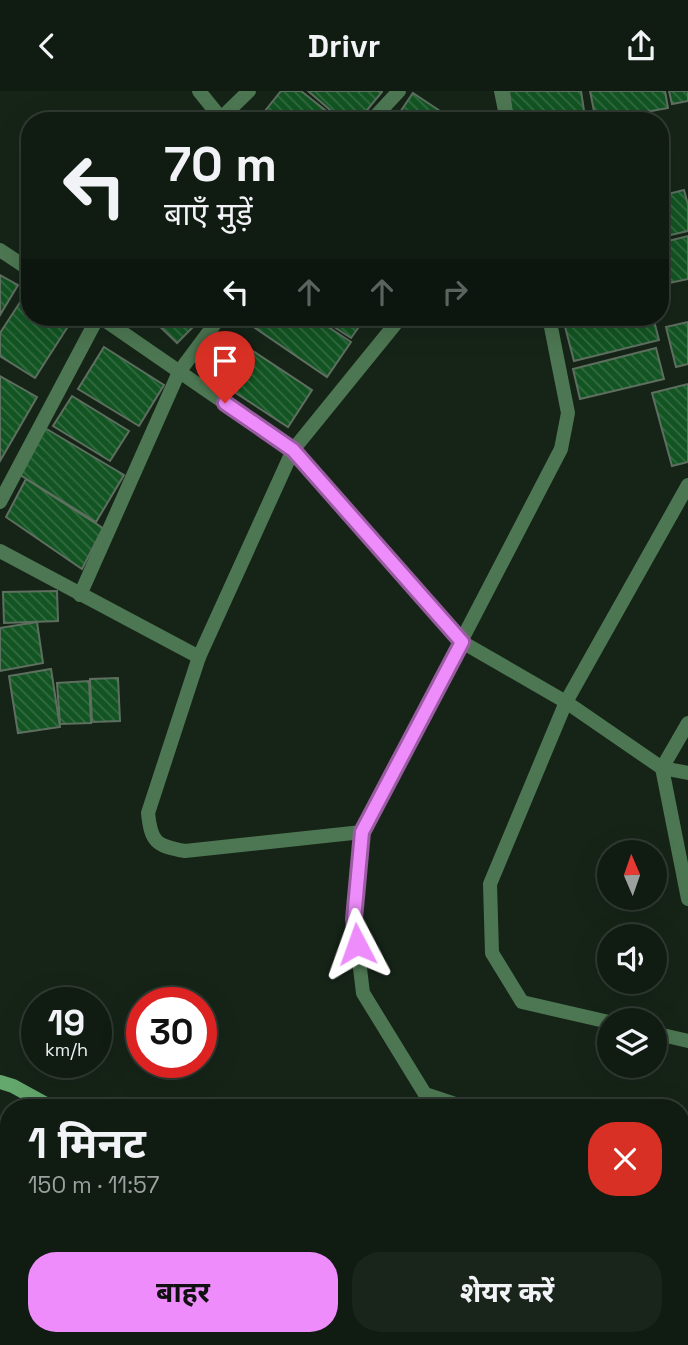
<!DOCTYPE html>
<html lang="hi">
<meta charset="utf-8">
<style>
body{margin:0;font-family:"Space Grotesk","Noto Sans Devanagari",sans-serif;background:#19241b;color:#f1f3f6;height:100vh;display:flex;flex-direction:column;font-size:26px;white-space:nowrap}
*{box-sizing:border-box;margin:0}
p{font-size:23px;color:#9ca19f}
.icon{flex:none;width:38px;height:38px;fill:none;stroke:currentColor;stroke-width:2;stroke-linecap:round;stroke-linejoin:round}
.map{position:relative;flex:1;overflow:hidden}
.sheet{position:absolute;left:0px;top:1008px;width:690px;height:247px;display:flex;flex-direction:column;background:#101b12;border-radius:28px 28px 0 0;box-shadow:0 7px 28px #0002,0 0 0 2px #303932}
.sheet>*{flex:none}
.top-card{position:absolute;left:21px;top:21px;width:648px;height:214px;border-radius:28px;box-shadow:0 7px 28px #0002,0 0 0 2px #303932;background:#101b12;color:#f1f3f6;overflow:hidden}
.needle{width:46px;rotate:358deg}
.tools{position:absolute;left:597px;top:749px;display:grid;gap:14px}
.tools a{display:grid;place-items:center;width:70px;height:70px;border-radius:50%;background:#101b12;box-shadow:0 7px 28px #0002,0 0 0 2px #303932;font-size:35px}
.speed{position:absolute;left:21px;top:896px;display:flex;gap:14px;font-size:35px;font-weight:700;text-align:center}
.speed>*{display:grid;place-content:center;width:91px;height:91px;border-radius:50%;background:#101b12;box-shadow:0 7px 28px #0002,0 0 0 2px #303932;line-height:1}
.speed small{font-size:18px;font-weight:400}
.speed .limit{border:10px solid #d22;background:#fff;color:#111}
.pin{position:absolute;display:grid;place-items:center;width:60px;height:60px;color:#fff;margin:-72px -30px;border-radius:50% 50% 50% 0;rotate:-45deg;box-shadow:0 0 7px #0007}
.pin .icon{rotate:45deg}
.me{position:absolute;width:77px;margin:-38px;rotate:356deg;stroke-linejoin:round;filter:drop-shadow(0 0 5px #0008)}
.turn{display:flex;align-items:center;gap:24px;height:147px;padding:0 28px;font-size:32px}
.turn .icon{width:91px;height:91px;stroke-width:2.5}
.turn b{display:block;font-size:49px;line-height:60px}
.lanes{display:flex;align-items:center;height:66px;padding:0 28px;background:#0003;justify-content:center;gap:35px;direction:ltr}
.lanes .off{opacity:.35}
.round{display:grid;place-items:center;flex:none;width:74px;height:74px;border-radius:28px;background:#19241b}
.summary{display:flex;align-items:center;justify-content:space-between;height:119px;padding:0 28px}
h1{font-size:42px;font-weight:700;line-height:52px}
.action{display:flex;gap:14px;margin-top:auto;padding:14px 28px}
.action a{flex:1;height:80px;border-radius:28px;background:#ed8cfa;color:#111;font-size:28px;font-weight:700;line-height:80px;text-align:center}
.action a+a{background:#19241b;color:#f1f3f6}
header{display:flex;justify-content:space-between;align-items:center;height:91px;padding:0 28px;background:#101b12;font-size:32px;font-weight:700}
.map>svg:first-child{display:block}
</style>
<header><svg class="icon" aria-label="back" viewBox="0 0 24 24"><path d="M15 5l-7 7 7 7"/></svg>Drivr<svg class="icon" aria-label="share" viewBox="0 0 24 24"><path d="M12 15V3M7 8l5-5 5 5M5 13v7h14v-7"/></svg></header>
<div class="map">
<svg width="688" height="1254" viewBox="0 0 688 1254">
<defs>
<pattern id="building-back-hatch" width="6" height="6" patternUnits="userSpaceOnUse" patternTransform="scale(1.75)"><rect width="6" height="6" fill="#125422"/><path d="M-1 5l2 2M0 0l6 6M5-1l2 2" fill="none" stroke="#346c42"/></pattern>
</defs>
<rect width="100%" height="100%" fill="#162418"/>
<g fill="url(#building-back-hatch)" stroke="#5e6f60" stroke-width="2">
<path d="M281 0H301L339 30H257Z"/>
<path d="M308 0H382V1L358 30H343Z"/>
<path d="M509 0H581L585 26 559 30H513Z"/>
<path d="M590 0H665L668 17 596 30Z"/>
<path d="M669 0H688V10L672 13Z"/>
<path d="M413 2 455 30H394Z"/>
<path d="M684 99 688 114V140L662 146 660 105Z"/>
<path d="M688 145V188L660 194V152Z"/>
<path d="M0 184 18 194 0 224Z"/>
<path d="M30 196V226H74L35 287 0 265V242Z"/>
<path d="M150 226H203L177 252Z"/>
<path d="M239 226H313L351 251 327 286Z"/>
<path d="M319 226H366L351 247Z"/>
<path d="M571 226H653L659 249 574 270 563 228Z"/>
<path d="M688 231V273L676 276 666 236Z"/>
<path d="M227 243 312 299 288 336 202 280Z"/>
<path d="M104 256 164 294 139 335 78 298Z"/>
<path d="M656 257 664 288 580 308 573 278Z"/>
<path d="M0 285 37 306 0 370Z"/>
<path d="M688 293V371L672 375 652 302Z"/>
<path d="M72 305 129 340 110 370 53 335Z"/>
<path d="M45 337 124 384 96 431 17 382Z"/>
<path d="M26 388 103 437 82 478 6 426Z"/>
<path d="M57 500 58 530 4 532 3 501Z"/>
<path d="M37 531 43 572 0 580V537Z"/>
<path d="M51 578 60 636 18 642 9 585Z"/>
<path d="M118 587 120 630 92 631 90 588Z"/>
<path d="M89 590 91 632 60 633 57 592Z"/>
</g>
<g fill="none" stroke-linecap="round" stroke-linejoin="round">
<g stroke="#4d7752" stroke-width="14">
<path d="M199 0 220 26"/>
<path d="M501 0 507 30"/>
<path d="M218 30 249 0"/>
<path d="M371 30 399 0"/>
<path d="M0 159 30 179"/>
<path d="M100 226 293 359 462 551 566 611 662 677 688 682"/>
<path d="M0 411 98 226"/>
<path d="M0 460 199 566"/>
<path d="M80 504 179 281 220 226"/>
<path d="M688 632 662 677 688 808"/>
<path d="M362 741 185 760C156 755 151 751 148 722L199 566 293 359 401 226"/>
<path d="M609 931 522 911 492 862 490 793 566 611 688 394"/>
<path d="M654 942 688 950"/>
<path d="M467 1017 425 1003 363 902 354 828 362 741 561 358 568 322 549 226"/>
<path d="M681 1052H688"/>
<path d="M433 1246 434 1254"/>
</g>
<path stroke="#64a86d" stroke-width="14" d="M0 991 13 995 53 1017"/>
<g stroke="#75cf82" stroke-width="18">
<path d="M681 1210 688 1211"/>
<path d="M681 1239 688 1240"/>
<path d="M242 1254 272 1246"/>
</g>
</g>
<g fill="none" stroke-linecap="round" stroke-linejoin="round">
<g stroke="#9a5ba2" stroke-width="18">
<path id="route" d="M225 312 293 359 462 551 362 741 354 828 357 853"/>
</g>
<use href="#route" stroke="#ed8cfa" stroke-width="12"/>
</g>
</svg>
<div class="tools">
<a><svg class="needle" viewBox="-14 -14 28 28"><path d="M0-13l5 13h-10z" fill="#e53935"/><path d="M0 13l5-13h-10z" fill="#9ca19f"/></svg></a>
<a><svg class="icon" aria-label="sound" viewBox="0 0 24 24"><path d="M4 9h4l5-4v14l-5-4H4zM17 9q2 3 0 6"/></svg></a>
<a><svg class="icon" aria-label="layers" viewBox="0 0 24 24"><path d="M12 4l9 5-9 5-9-5zM3 14l9 5 9-5"/></svg></a>
</div>
<div class="speed"><div>19<small>km/h</small></div><div class="limit">30</div></div>
<div class="pin" style="left:225px;top:312px;background:#d93025"><svg class="icon" aria-label="arrive" viewBox="0 0 24 24"><path d="M6 21V4h12l-3 4 3 4H6"/></svg></div>
<svg class="me" style="left:357px;top:853px" viewBox="-20 -20 40 40"><path d="M0-17L14 15 0 8-14 15z" fill="#ed8cfa" stroke="#fff" stroke-width="4"/></svg>
<div class="top-card">
<div class="turn"><svg class="icon" aria-label="left" viewBox="0 0 24 24"><path d="M17 20v-9H6M10 6l-5 5 5 5"/></svg><div><b>70 m</b>बाएँ मुड़ें</div></div>
<div class="lanes"><svg class="icon" aria-label="left" viewBox="0 0 24 24"><path d="M17 20v-9H6M10 6l-5 5 5 5"/></svg><svg class="icon off" aria-label="ahead" viewBox="0 0 24 24"><path d="M12 20V5M6 11l6-6 6 6"/></svg><svg class="icon off" aria-label="ahead" viewBox="0 0 24 24"><path d="M12 20V5M6 11l6-6 6 6"/></svg><svg class="icon off" aria-label="right" viewBox="0 0 24 24"><path d="M7 20v-9h11M14 6l5 5-5 5"/></svg></div>
</div>
<section class="sheet">
<div class="summary"><div><h1>1 मिनट</h1><p>150 m · 11:57</p></div><a class="round" style="background:#d93025;color:#fff"><svg class="icon" aria-label="close" viewBox="0 0 24 24"><path d="M6 6l12 12M18 6L6 18"/></svg></a></div>
<div class="action"><a>बाहर</a><a>शेयर करें</a></div>
</section>
</div>
